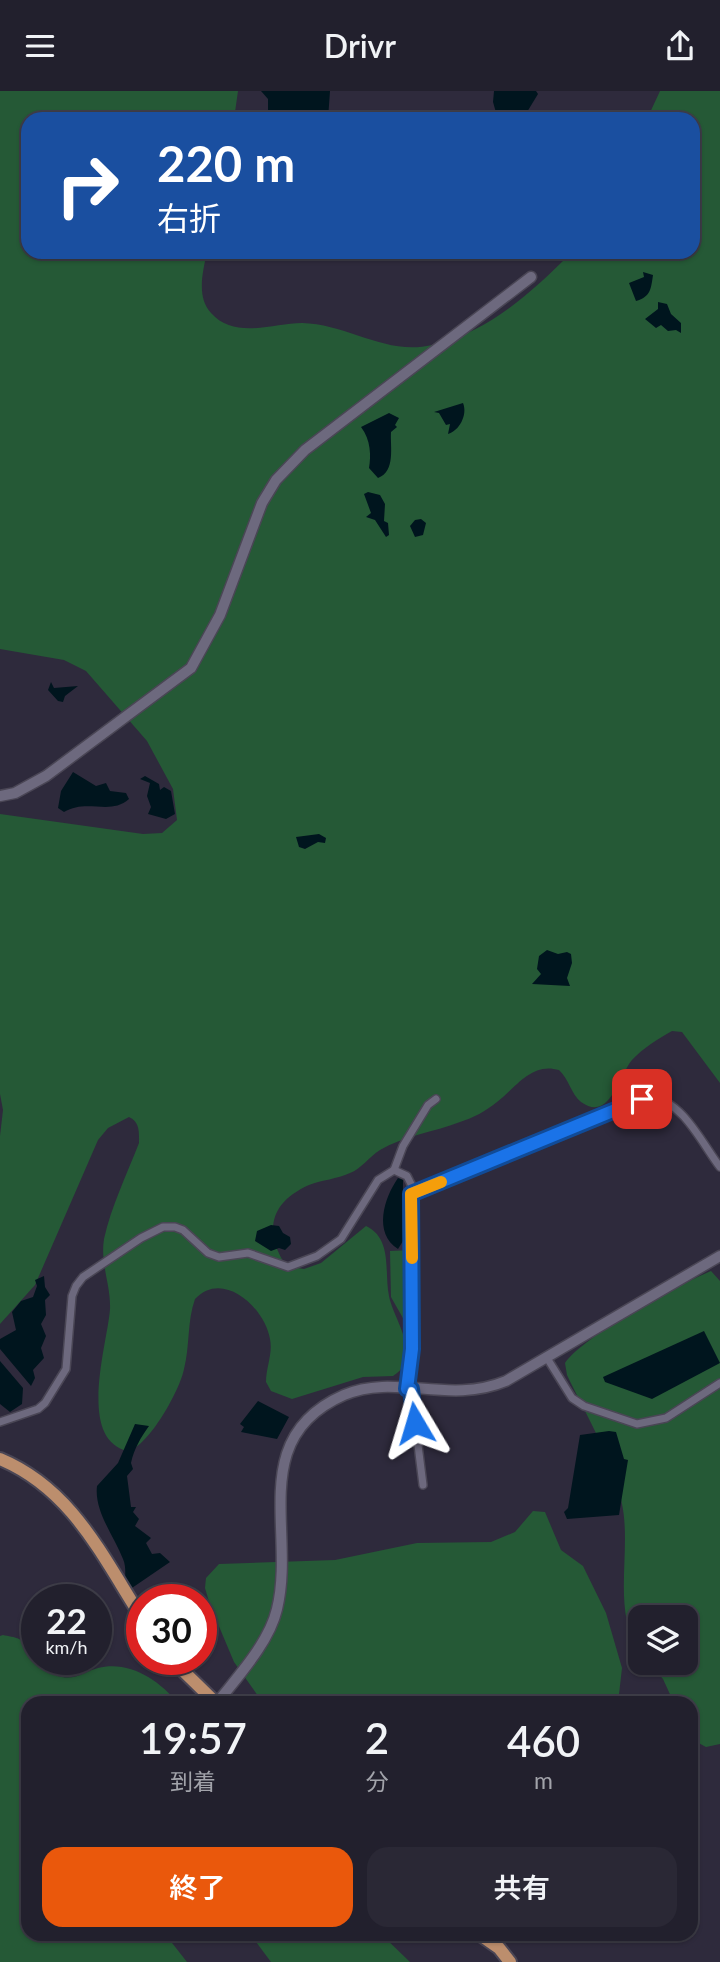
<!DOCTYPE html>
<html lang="ja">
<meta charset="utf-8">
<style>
body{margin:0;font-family:Lato,"Noto Sans JP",sans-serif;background:#2a2835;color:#f1f3f6;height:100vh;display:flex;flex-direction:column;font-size:26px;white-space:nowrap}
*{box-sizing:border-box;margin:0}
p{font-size:23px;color:#a2a3aa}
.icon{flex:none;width:38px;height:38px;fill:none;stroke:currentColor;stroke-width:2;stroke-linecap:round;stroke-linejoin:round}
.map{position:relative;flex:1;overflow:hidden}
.details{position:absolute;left:21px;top:1605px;width:677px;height:245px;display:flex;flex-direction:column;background:#22202d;border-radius:21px;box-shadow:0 2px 5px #0004,0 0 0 2px #3f3e49}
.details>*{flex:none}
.top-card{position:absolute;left:21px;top:21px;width:679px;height:147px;border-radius:21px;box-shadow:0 2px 5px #0004,0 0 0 2px #3f3e49;background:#1a4fa0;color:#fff;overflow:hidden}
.tools{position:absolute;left:628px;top:1514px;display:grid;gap:14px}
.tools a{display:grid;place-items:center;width:70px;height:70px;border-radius:14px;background:#22202d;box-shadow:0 2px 5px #0004,0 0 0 2px #3f3e49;font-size:35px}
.speed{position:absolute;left:21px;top:1493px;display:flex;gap:14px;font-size:35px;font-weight:700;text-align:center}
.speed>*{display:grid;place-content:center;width:91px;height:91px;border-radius:50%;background:#22202d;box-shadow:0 2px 5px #0004,0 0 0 2px #3f3e49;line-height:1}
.speed small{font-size:18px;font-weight:400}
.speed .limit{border:10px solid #d22;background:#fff;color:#111}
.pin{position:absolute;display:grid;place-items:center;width:60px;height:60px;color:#fff;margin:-30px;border-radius:14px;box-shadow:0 4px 10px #0006}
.me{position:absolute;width:77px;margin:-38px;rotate:353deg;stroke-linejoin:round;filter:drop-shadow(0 0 5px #0008)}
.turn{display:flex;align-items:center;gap:24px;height:147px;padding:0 21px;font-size:32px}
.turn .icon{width:91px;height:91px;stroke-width:2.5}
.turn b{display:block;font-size:49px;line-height:60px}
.eta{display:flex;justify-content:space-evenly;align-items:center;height:119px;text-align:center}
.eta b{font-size:42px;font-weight:600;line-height:49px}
.button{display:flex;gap:14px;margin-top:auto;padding:14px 21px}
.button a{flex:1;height:80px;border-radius:21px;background:#ea580c;color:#fff;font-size:28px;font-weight:600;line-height:80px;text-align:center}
.button a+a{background:#2a2835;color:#f1f3f6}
header{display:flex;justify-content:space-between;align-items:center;height:91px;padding:0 21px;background:#22202d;font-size:32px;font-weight:600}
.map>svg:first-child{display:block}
</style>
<header><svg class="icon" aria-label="menu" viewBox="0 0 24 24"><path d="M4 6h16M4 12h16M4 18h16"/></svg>Drivr<svg class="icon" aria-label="share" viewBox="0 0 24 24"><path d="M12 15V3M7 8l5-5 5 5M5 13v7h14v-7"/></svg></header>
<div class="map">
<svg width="720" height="1871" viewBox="0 0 720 1871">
<rect width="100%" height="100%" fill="#2e2a3c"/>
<g fill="#255936">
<path d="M0 0H238L234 28H28V161H207C203 180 196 206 211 222 235 249 273 232 302 232 348 233 386 265 432 254 489 241 532 201 572 161H693V28H647L660 0H720V992L682 941 672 940C658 948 643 957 632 969 619 984 610 1032 581 1011 571 1003 569 988 559 979 532 971 517 995 497 1011 486 1020 473 1027 460 1031 434 1041 403 1045 380 1059 369 1066 361 1078 350 1082 337 1088 322 1089 309 1094 269 1112 264 1141 286 1175L304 1178 321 1172 366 1135C393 1148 384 1181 389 1205 393 1228 424 1266 393 1285L363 1286 292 1308 271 1300 266 1291C266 1276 273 1263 270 1248 265 1217 223 1178 195 1208 187 1230 190 1255 184 1278 180 1299 149 1355 128 1360 76 1349 108 1251 110 1218 111 1194 100 1173 104 1148 111 1116 127 1083 139 1052 139 1041 140 1031 129 1026L108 1037 98 1049 35 1194 0 1233V1045L3 1019 0 1003V723L143 743 162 742 177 729 173 698 147 650 86 580 64 569 0 558Z"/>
<path d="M412 1159V1229H404L391 1206 390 1160Z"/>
<path d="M711 1180 720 1190V1653L706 1656 691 1648V1612H674L663 1588 649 1572H686V1526H640V1562C611 1520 632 1461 622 1413 613 1368 587 1326 567 1284L565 1272C585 1244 676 1195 711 1180Z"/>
<path d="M533 1420 545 1421 561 1459 583 1475 606 1522 622 1577 618 1612H263L234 1571 210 1514 205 1497 206 1487 219 1473 335 1469 417 1452 491 1451 515 1441Z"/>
<path d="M3 1544C8 1545 15 1546 19 1548 37 1556 40 1582 62 1586 76 1589 86 1580 98 1577 129 1569 159 1589 178 1612H28V1843H165L187 1871H0V1545Z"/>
<path d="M250 1843H381L410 1871H271Z"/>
</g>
<g fill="#00151e">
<path d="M261 0H330L328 28H268V8Z"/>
<path d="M494 0H536L538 3 524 26 497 25 493 11Z"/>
<path d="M643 181 653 184C651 197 651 206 636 210L629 192 644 186Z"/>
<path d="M658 211 667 213 671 223 681 232V242L676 239 668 240 661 234 656 237 645 228 658 218Z"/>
<path d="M463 312C468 324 459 340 448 343L450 333 446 334 439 322 434 321Z"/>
<path d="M389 322 399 327 395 334 397 336 391 341C390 356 396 380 378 387L369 377C371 365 371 349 361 336Z"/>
<path d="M368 401 380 404 385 413 384 430 388 432 389 444 386 446 375 429 366 426 371 422 364 403Z"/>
<path d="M421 428 426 432 423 444 415 446 410 435 415 429Z"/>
<path d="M51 591 54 597 78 595 65 605 63 611 58 610 48 599Z"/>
<path d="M73 681 96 695 106 692 110 700 126 702 129 708C110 725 87 707 64 721L58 717 61 700Z"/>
<path d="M145 685 159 693 160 699 164 696 171 700 175 723 166 728 148 723 151 716 147 705 150 692 140 688Z"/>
<path d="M319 743 326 747 325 752 318 751 305 758 299 756 296 746Z"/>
<path d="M547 859 558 863 567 861 571 863 572 872 567 887 570 895 532 893 541 883 537 878 539 865Z"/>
<path d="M398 1087 403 1089C403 1109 402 1129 403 1150L398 1158C373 1142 384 1107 398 1087Z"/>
<path d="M271 1134 279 1135 283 1142 290 1146 291 1153 285 1159 279 1157 271 1160 255 1150 257 1140Z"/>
<path d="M44 1185 45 1196 50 1204 45 1209 46 1224 41 1233 46 1245 41 1257 44 1267 33 1279 35 1287 31 1295 0 1258V1248L16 1239 12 1221 21 1210 33 1206 37 1195 35 1189Z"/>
<path d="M704 1240 720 1272 652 1308 605 1291 603 1286Z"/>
<path d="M0 1270 23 1297 22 1313 10 1321 0 1313Z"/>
<path d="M258 1310 289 1326 277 1348 241 1341 244 1336 240 1333Z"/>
<path d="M135 1333 149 1335C141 1346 134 1358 131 1372L133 1378 127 1385 131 1416H136L133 1421 139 1428 135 1435 151 1447 146 1452 152 1463 160 1462 170 1471 129 1499C122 1487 128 1480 123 1468 114 1445 94 1420 97 1395L118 1372Z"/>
<path d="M609 1340 616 1341 624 1368 628 1369 619 1424 567 1428 564 1421 568 1417 580 1344Z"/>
</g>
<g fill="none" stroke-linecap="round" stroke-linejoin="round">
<g stroke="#4a4655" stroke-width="10">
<g id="minor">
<path d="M394 1079 407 1085 412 1095V1258L407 1298"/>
<path d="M412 1103 652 1007C682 1009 703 1054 720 1076"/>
<path d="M547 1267 572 1307 584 1315 637 1333 666 1327 720 1292"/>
<path d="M411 1298 423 1394"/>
<path d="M0 1331 38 1318 45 1312 66 1278 72 1205 76 1195 83 1186 141 1147 163 1136H175L183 1139 208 1162 219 1166 248 1162 288 1176 317 1165 341 1148 378 1089 394 1079 403 1055 428 1014 436 1008"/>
</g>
</g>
<g stroke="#4a4655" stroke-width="13">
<g id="tertiary">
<path d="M0 705 15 702 46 685 191 577 220 524 262 412 276 389 305 359 531 186"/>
<path d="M217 1612C238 1585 269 1552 277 1518 296 1441 246 1347 344 1304 396 1282 448 1314 506 1290L720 1165"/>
</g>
</g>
<g stroke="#4a4655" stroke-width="16">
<g id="primary">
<path d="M0 1368C72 1398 102 1465 142 1527"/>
<path d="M171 1568 216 1612"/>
<path d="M479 1843 499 1857 510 1871"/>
</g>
</g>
<use href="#minor" stroke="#6d697e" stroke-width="7"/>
<use href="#tertiary" stroke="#6d697e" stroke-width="10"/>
<use href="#primary" stroke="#bc8e6d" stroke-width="12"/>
</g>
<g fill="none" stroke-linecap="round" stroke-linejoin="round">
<g stroke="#114b97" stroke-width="18">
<path id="route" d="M415 1332 411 1298H407L412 1258 411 1103 642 1008"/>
</g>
<use href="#route" stroke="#1a73e8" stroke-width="12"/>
<path stroke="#f59e0b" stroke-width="12" d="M412 1167 411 1103 441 1091"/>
</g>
</svg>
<div class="tools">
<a><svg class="icon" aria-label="layers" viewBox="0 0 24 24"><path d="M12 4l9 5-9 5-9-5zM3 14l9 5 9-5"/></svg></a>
</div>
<div class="speed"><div>22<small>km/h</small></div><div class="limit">30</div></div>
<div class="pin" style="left:642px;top:1008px;background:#d93025"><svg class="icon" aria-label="arrive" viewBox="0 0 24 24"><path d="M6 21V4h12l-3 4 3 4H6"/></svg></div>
<svg class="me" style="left:415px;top:1332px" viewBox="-20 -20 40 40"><path d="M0-17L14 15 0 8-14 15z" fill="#1a73e8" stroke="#fff" stroke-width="4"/></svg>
<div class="top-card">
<div class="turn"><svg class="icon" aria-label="right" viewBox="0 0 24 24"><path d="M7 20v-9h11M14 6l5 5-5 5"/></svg><div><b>220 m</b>右折</div></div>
</div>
<section class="details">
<div class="eta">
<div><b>19:57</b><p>到着</p></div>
<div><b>2</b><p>分</p></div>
<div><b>460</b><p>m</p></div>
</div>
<div class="button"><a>終了</a><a>共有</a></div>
</section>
</div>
